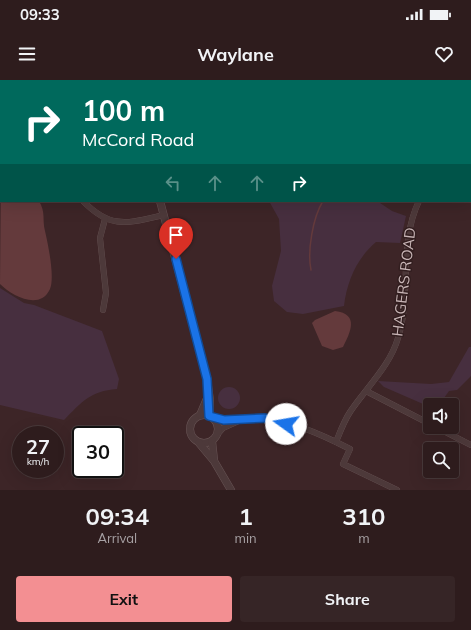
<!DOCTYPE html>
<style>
body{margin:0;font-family:Mulish,sans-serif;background:#362526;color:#f1f3f6;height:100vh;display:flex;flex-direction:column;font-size:15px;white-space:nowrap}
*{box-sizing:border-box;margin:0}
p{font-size:13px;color:#a7a1a4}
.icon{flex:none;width:22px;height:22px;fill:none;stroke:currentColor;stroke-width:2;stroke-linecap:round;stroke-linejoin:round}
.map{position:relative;height:410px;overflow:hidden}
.panel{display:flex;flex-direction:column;background:#2e1c1d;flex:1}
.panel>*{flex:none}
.top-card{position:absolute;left:0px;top:0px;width:471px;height:122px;box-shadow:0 4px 16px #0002,0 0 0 1px #493a3b;background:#00695c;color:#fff;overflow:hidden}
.controls{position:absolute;left:423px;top:318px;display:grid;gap:8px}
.controls a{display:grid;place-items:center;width:36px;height:36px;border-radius:4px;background:#2e1c1d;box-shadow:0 4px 16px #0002,0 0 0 1px #493a3b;font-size:20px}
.speed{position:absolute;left:12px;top:346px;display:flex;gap:8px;font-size:20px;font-weight:700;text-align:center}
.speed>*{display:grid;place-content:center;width:52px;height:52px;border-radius:50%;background:#2e1c1d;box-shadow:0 4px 16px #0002,0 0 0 1px #493a3b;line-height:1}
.speed small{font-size:10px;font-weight:400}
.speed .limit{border:2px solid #111;border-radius:6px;background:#fff;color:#111}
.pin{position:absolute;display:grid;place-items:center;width:34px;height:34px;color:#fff;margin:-41px -17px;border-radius:50% 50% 50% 0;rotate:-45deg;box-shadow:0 0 4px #0007}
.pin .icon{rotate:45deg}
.me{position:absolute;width:44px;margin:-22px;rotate:283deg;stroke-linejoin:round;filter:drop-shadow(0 0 3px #0008)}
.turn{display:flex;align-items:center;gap:14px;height:84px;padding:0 16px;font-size:18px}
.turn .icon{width:52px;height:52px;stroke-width:2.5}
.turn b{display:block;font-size:28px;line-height:34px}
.lanes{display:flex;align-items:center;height:38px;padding:0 16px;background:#0003;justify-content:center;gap:20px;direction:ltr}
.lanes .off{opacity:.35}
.eta{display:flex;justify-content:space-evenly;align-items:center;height:68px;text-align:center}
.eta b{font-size:24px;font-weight:700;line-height:28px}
.primary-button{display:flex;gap:8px;margin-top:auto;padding:8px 16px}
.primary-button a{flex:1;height:46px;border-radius:4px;background:#f38f92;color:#111;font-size:16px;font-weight:700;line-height:46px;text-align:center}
.primary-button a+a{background:#362526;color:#f1f3f6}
.status{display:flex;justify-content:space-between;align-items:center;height:28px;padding:0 20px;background:#2e1c1d;direction:ltr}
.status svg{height:11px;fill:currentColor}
header{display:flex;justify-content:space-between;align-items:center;height:52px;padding:0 16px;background:#2e1c1d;font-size:18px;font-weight:700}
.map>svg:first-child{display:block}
</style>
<div class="status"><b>09:33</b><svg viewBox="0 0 49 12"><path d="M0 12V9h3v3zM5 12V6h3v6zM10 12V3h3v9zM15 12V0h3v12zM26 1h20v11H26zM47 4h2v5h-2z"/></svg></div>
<header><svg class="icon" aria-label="menu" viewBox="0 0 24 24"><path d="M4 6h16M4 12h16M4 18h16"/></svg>Waylane<svg class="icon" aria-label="heart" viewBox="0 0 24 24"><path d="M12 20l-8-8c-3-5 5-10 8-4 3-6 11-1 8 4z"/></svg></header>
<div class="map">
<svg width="471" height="410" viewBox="0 0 471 410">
<rect width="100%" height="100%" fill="#3d2527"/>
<g fill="#472f3f">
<path d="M239 0H441V1Z"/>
<path d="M269 121H377L392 131 406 136 400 163 376 162C357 178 347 201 344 226L303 234 287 232 274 221 272 206 281 171 279 139Z"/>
<path d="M0 208 24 223 34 225 102 251 119 299 117 309C90 311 82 322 64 340L0 325Z"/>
<path d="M469 267H471V296L457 310 449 311 439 325H430V327L384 307 378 301 431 304 449 302Z"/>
<circle cx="229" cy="318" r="11"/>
</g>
<g fill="#643a3c">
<path d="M1 86V121H39C46 133 42 139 45 151 48 164 55 197 50 209 40 231 12 216 0 204Z"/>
<path d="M335 231C360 234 350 253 343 267L333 270 322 266 312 243 315 240Z"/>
</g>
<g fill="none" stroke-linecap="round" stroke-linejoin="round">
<g stroke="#643a3c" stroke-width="1.5">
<path d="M355 0V1"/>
<path d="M311 190C307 171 313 137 323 121"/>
</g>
<g stroke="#685455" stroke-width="6">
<g id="minor">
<path d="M92 0V1"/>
<path d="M0 44H1"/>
<path d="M470 49 471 48"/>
<path d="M83 121C111 150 128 143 164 135"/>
<path d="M103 230 106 213 100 158 105 139"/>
<path d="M366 311 430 344"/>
<path d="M212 338C228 341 243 337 259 338 285 339 313 351 336 362 340 352 344 341 350 332 366 308 390 286 398 258 412 214 398 164 419 121"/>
<path d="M436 347 471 365"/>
<path d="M216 356 223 348 243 339"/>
<path d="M336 362 350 369 343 384 397 410"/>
</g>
</g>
<g stroke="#685455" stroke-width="8">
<g id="tertiary">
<path d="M131 0V1"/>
<path d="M160 121 207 299 210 320 209 336"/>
<circle cx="204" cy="349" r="14"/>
<path d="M200 335 208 316"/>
<path d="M212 361 214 380"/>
<path d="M199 363 214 381 231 410"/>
</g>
</g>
<use href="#minor" stroke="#4d393a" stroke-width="5.5"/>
<use href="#tertiary" stroke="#4d393a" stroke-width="7"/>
</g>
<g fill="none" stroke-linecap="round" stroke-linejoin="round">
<g stroke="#114b97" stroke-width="10">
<path id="route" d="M176 179 207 299 209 336 224 340 265 338 286 344"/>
</g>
<use href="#route" stroke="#1a73e8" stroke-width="7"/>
</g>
<g text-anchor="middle" stroke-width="3" stroke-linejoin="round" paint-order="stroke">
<g font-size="15" fill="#c8b5b6" stroke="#321e1f">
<text transform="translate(404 202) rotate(-83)" y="5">HAGERS ROAD</text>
</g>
</g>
</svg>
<div class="controls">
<a><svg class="icon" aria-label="sound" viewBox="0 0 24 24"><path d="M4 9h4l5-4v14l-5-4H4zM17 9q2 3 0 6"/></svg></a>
<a><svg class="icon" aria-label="search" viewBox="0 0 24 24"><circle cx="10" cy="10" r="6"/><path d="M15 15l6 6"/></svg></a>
</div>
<div class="speed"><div>27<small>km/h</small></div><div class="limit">30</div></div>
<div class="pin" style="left:176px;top:179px;background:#d93025"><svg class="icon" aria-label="arrive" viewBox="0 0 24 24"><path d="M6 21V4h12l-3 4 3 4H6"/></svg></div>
<svg class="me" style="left:286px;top:344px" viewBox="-20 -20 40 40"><circle r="19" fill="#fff"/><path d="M0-13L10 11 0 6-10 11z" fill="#1a73e8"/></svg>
<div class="top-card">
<div class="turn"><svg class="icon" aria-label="right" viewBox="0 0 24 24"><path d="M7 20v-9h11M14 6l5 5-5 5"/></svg><div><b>100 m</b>McCord Road</div></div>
<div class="lanes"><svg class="icon off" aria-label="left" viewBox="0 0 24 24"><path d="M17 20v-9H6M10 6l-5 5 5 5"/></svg><svg class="icon off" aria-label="ahead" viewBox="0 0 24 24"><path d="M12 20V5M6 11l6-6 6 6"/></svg><svg class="icon off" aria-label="ahead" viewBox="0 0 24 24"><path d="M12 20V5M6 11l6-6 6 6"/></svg><svg class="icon" aria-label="right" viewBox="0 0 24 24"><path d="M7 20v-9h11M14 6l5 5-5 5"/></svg></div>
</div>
</div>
<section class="panel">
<div class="eta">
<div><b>09:34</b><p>Arrival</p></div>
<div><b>1</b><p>min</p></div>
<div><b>310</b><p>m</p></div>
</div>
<div class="primary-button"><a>Exit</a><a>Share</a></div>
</section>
